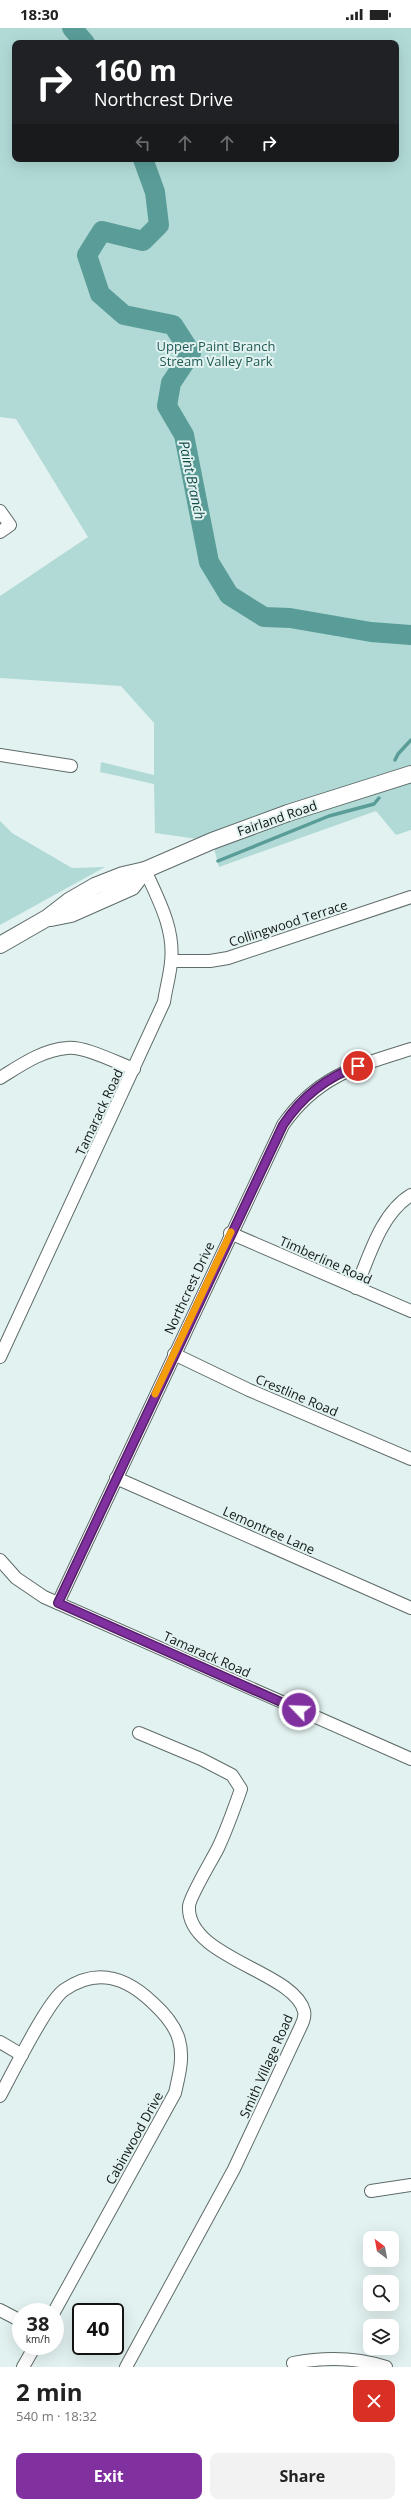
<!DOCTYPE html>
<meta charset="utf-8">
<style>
body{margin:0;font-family:"Open Sans",sans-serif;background:#f2f2f2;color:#222;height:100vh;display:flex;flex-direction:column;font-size:15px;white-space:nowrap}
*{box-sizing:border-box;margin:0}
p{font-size:13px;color:#767676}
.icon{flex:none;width:22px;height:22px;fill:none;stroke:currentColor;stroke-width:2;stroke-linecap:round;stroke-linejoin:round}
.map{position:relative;height:2339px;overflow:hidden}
.details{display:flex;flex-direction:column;background:#fff;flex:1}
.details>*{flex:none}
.banner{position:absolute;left:12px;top:12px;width:387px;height:122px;border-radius:8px;box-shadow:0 4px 16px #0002;background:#202124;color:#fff;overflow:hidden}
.needle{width:26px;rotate:328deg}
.controls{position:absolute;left:363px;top:2203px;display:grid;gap:8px}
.controls a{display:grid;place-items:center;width:36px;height:36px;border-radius:8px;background:#fff;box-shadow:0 4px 16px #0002;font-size:20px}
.speed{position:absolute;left:12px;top:2275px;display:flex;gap:8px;font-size:20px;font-weight:700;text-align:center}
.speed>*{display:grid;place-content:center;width:52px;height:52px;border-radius:50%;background:#fff;box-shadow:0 4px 16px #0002;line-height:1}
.speed small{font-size:10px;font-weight:400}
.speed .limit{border:2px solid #111;border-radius:6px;background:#fff;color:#111}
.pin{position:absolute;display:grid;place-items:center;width:34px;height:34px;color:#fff;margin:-17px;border:2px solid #fff;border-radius:50%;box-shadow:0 1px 4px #0007}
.me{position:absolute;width:44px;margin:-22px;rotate:294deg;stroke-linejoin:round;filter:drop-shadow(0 0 3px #0008)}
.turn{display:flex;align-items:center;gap:14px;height:84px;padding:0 16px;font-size:18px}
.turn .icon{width:52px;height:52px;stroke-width:2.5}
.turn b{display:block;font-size:28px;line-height:34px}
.lanes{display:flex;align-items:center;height:38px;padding:0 16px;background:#0003;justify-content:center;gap:20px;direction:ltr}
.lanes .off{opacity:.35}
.round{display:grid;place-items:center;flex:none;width:42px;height:42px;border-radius:8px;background:#f2f2f2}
.headline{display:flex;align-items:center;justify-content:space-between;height:68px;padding:0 16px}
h1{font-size:24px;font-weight:700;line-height:30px}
.primary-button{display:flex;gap:8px;margin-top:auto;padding:8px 16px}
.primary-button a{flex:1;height:46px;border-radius:8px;background:#8130a0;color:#fff;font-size:16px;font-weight:700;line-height:46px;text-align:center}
.primary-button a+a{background:#f2f2f2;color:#222}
.status{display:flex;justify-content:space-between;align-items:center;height:28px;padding:0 20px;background:#fff;direction:ltr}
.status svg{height:11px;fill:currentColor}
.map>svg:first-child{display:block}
</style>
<div class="status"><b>18:30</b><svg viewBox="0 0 49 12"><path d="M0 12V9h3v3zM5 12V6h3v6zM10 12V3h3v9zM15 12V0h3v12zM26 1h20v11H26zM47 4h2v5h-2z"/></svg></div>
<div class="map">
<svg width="411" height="2339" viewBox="0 0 411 2339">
<rect width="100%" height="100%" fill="#e2f2f0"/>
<g fill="#b1dad6" fill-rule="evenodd">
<path d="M0 0H411V802L396 807 376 783 219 839 212 813 155 805 154 756 100 744 101 734 154 747V695L121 658 0 650V568L88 509 16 391 0 389ZM15 15H396V131H15Z"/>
<path d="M0 793 12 805 72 840 105 839 0 897Z"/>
</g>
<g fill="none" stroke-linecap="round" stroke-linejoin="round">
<g stroke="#5a9d98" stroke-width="3.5">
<path d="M395 732 398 726 411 712"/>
<path d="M218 833 329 788 374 776 379 770"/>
</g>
<g stroke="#5a9d98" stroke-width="20">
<path d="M72 0 85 15"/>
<path d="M143 131 155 164 159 197 143 213 102 203 87 227 100 266 124 287 173 297 191 325 171 355 167 378 184 407 209 534 229 567 264 589 290 590 371 604 411 607"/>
</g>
<g stroke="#5e6b69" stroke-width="14">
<g id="minor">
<path d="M0 483 10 497 0 504"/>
<path d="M0 727 71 738"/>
<path d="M172 933H210L228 930 411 869"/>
<path d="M0 1050C21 1037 42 1022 67 1020 85 1018 117 1035 134 1041"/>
<path d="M230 1205 411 1283"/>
<path d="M356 1260C369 1229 381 1185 411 1167"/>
<path d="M174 1326 249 1362 411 1431"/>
<path d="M0 1329 164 974C166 960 170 947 171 934 175 901 158 871 145 842"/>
<path d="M116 1450 411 1580"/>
<path d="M0 1532 16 1550 44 1569 411 1731"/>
<path d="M58 1575 283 1097C317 1048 357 1038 411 1021"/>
<path d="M0 2014 22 2027"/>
<path d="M0 2068C12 2046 47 1974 64 1962 97 1939 126 1949 153 1975 164 1985 175 1997 179 2012 184 2030 179 2047 175 2065L54 2284"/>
<path d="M371 2163 411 2157"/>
<path d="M0 2282 21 2293"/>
<path d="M293 2335C324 2329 355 2329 386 2339"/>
<path d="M23 2339 35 2318"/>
<path d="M126 2339 234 2141 301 1998C303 1994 305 1987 304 1983 294 1943 186 1930 189 1878 190 1868 212 1832 218 1820 227 1801 234 1781 241 1761L232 1747 201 1731 139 1705"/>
</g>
</g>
<g stroke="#5e6b69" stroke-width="18">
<g id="major">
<path d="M51 890 71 886 132 859 145 842"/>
<path d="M0 917 47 890 69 873 95 858 123 847 145 842 212 813 288 785 411 746"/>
</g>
</g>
<use href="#minor" stroke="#fff" stroke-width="12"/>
<use href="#major" stroke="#fff" stroke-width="16"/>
</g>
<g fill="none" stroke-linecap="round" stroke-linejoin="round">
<g stroke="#541f68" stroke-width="10">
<path id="route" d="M299 1682 58 1575 283 1097C301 1070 327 1049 358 1038"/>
</g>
<use href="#route" stroke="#8130a0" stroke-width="7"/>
<path stroke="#f59e0b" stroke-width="7" d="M155 1366 231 1204"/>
</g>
<g text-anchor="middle" stroke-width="4" stroke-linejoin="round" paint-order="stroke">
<g font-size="13" fill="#1f5955" stroke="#e2f2f0">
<text x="216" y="323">Upper Paint Branch<tspan x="216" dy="15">Stream Valley Park</tspan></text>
</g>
<g font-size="13" fill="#101615" stroke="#e2f2f0">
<text transform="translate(277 790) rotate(-19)" y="5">Fairland Road</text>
<text transform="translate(288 895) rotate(-18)" y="5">Collingwood Terrace</text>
<text transform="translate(99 1084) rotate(-65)" y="5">Tamarack Road</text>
<text transform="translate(326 1232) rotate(24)" y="5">Timberline Road</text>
<text transform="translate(189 1260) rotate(-65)" y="5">Northcrest Drive</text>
<text transform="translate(297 1367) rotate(23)" y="5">Crestline Road</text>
<text transform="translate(269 1502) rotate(24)" y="5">Lemontree Lane</text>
<text transform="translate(207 1626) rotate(24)" y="5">Tamarack Road</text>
<text transform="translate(266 2038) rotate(-66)" y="5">Smith Village Road</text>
<text transform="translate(134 2110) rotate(-61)" y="5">Cabinwood Drive</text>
</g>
<g font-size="14" font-style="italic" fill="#104c49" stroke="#e2f2f0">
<text transform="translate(192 452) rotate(78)" y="5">Paint Branch</text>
</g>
</g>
</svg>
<div class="controls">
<a><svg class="needle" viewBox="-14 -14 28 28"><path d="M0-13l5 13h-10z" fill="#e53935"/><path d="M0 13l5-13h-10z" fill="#767676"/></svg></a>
<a><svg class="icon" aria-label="search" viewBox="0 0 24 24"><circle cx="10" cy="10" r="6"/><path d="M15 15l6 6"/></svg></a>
<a><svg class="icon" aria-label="layers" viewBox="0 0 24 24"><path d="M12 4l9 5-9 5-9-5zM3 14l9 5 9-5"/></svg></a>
</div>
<div class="speed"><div>38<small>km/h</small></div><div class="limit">40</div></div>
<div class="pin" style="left:358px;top:1038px;background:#d93025"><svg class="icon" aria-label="arrive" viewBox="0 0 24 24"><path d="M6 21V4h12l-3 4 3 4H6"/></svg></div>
<svg class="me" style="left:299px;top:1682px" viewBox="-20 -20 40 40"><circle r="17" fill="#8130a0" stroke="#fff" stroke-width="3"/><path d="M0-11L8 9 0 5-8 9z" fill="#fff"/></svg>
<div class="banner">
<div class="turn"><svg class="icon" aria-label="right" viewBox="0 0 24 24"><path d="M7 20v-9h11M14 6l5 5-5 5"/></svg><div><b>160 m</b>Northcrest Drive</div></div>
<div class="lanes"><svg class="icon off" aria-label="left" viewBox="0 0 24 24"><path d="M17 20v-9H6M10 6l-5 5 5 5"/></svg><svg class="icon off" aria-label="ahead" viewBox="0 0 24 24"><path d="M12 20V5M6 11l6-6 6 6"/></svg><svg class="icon off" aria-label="ahead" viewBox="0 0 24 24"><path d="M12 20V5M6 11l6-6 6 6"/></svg><svg class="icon" aria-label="right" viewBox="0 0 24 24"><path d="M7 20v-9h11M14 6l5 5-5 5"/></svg></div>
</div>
</div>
<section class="details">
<div class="headline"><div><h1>2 min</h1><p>540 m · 18:32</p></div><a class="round" style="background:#d93025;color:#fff"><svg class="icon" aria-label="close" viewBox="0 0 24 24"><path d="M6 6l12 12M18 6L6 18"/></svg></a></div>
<div class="primary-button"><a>Exit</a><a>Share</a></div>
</section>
